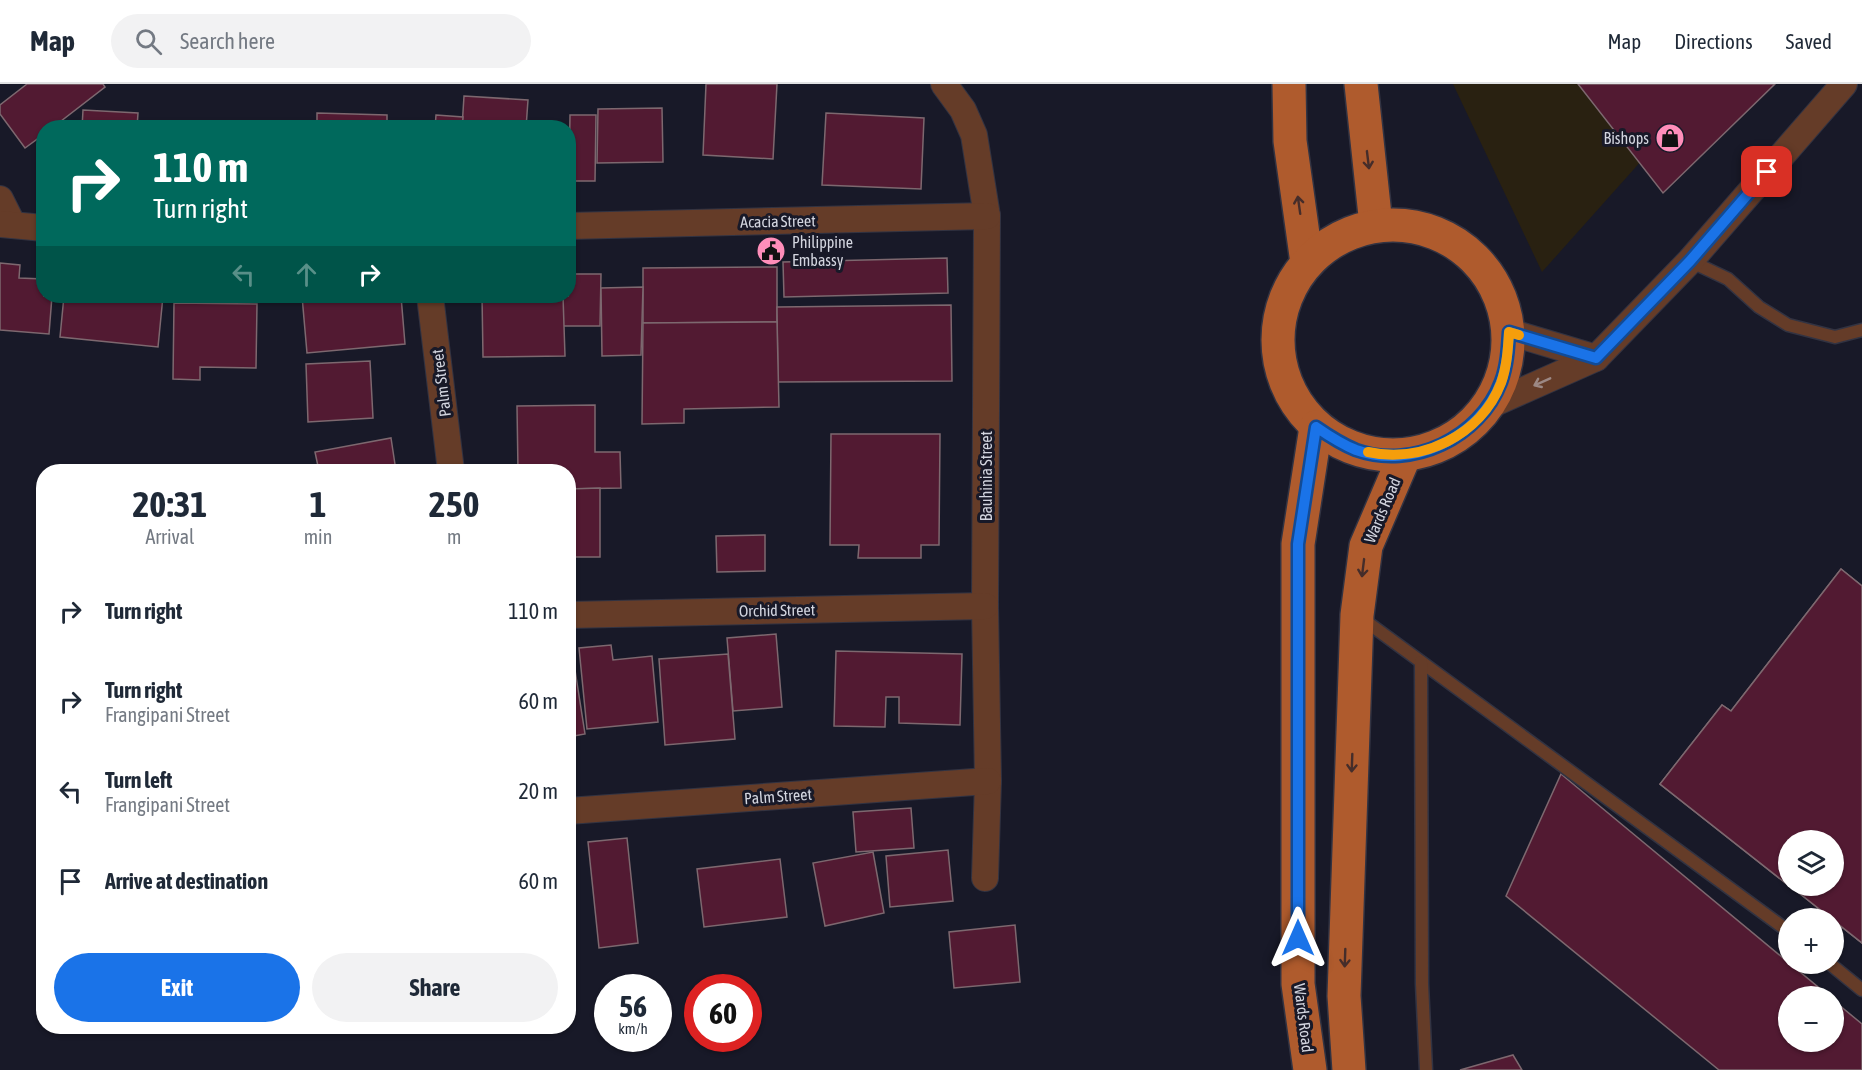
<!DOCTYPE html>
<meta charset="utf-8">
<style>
body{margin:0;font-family:"Asap Condensed",sans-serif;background:#f2f2f3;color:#1f2937;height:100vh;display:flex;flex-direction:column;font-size:22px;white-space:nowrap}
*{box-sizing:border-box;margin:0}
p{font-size:20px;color:#747a83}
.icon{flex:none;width:33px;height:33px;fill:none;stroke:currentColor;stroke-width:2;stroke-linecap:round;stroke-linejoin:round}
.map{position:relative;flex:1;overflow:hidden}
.panel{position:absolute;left:36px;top:380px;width:540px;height:570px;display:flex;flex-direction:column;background:#fff;border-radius:24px;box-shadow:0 2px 4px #0004}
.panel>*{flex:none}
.hud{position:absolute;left:36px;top:36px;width:540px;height:183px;border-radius:24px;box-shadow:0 2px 4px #0004;background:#00695c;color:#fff;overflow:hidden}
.buttons{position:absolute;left:1778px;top:746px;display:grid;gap:12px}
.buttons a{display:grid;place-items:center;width:66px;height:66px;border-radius:50%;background:#fff;box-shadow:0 2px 4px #0004;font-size:30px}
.speed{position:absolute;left:594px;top:890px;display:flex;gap:12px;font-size:30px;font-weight:700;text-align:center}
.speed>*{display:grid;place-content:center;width:78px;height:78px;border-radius:50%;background:#fff;box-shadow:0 2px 4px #0004;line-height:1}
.speed small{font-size:15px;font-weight:400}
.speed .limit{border:9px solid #d22;background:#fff;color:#111}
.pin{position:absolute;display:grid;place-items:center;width:51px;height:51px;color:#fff;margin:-26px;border-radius:12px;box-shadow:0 3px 9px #0006}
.me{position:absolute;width:66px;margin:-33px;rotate:0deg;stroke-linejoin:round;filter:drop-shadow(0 0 4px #0008)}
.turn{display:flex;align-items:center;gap:21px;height:126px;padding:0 18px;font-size:27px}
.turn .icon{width:78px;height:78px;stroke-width:2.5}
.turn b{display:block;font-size:42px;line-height:51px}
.lanes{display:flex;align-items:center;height:57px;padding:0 18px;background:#0003;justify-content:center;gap:30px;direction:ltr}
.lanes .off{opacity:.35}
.eta{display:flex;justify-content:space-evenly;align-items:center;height:102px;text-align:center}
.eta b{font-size:36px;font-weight:700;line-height:42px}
.primary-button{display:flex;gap:12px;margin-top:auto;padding:12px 18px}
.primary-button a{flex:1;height:69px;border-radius:36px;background:#1a73e8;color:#fff;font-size:24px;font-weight:700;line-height:69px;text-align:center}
.primary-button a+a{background:#f2f2f3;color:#1f2937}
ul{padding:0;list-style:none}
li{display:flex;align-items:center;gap:18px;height:90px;padding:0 18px}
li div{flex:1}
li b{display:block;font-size:22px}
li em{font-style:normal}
header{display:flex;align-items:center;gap:36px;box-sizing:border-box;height:84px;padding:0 30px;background:#fff;border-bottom:2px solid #e0e1e3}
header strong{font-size:28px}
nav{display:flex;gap:33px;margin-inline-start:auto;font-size:21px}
.search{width:420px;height:54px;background:#f2f2f3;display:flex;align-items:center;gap:15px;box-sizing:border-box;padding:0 21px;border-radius:33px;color:#747a83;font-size:22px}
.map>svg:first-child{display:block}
</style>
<header>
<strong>Map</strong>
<div class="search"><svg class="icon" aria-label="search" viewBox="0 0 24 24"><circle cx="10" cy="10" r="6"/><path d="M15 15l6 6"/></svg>Search here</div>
<nav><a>Map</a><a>Directions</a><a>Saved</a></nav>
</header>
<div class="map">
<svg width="1862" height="986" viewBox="0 0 1862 986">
<rect width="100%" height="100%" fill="#181928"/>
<path fill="#292111" d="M1453 0H1710L1542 188Z"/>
<g fill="#521a32" stroke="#7d686f" stroke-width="1.5">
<path d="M27 0H103L105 3 52 44H44V50L25 64 0 30V21Z"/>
<path d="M706 0H777L773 75 703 71Z"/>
<path d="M1578 0H1775L1663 109Z"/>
<path d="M464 12 528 16 526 44H462Z"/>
<path d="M662 24 663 78 597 79 598 25Z"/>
<path d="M83 26 138 29 137 44H82Z"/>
<path d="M317 29 387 31V44H317Z"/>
<path d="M826 29 924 34 921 105 822 101Z"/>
<path d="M436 31 463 33 462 44H435Z"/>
<path d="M570 31H596L595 97H569Z"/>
<path d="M947 174 948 209 784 213 783 178Z"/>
<path d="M0 179 20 181 19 194 44 195V212H52L49 250 0 246Z"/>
<path d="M777 183V238L643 239V184Z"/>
<path d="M568 190H601L600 242H563V212H568Z"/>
<path d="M643 203 641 271 602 272 601 204Z"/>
<path d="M64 212H163L158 263 60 253Z"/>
<path d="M302 212H401L405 260 307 269Z"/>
<path d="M482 212H563L565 272 483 273Z"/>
<path d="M174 219 257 220 256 284 200 283V296L173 295Z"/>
<path d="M951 221 952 297 778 298 777 223Z"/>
<path d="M777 238 779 323 684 325V339L642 340 643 239Z"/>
<path d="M370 277 373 334 308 338 306 280Z"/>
<path d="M595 321V368H620L621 404 568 405V387H518L517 322Z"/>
<path d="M831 350H940L939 461H921V474H858L859 461H830Z"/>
<path d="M391 354 396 387H319L315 368Z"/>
<path d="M600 404V473H568V405Z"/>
<path d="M765 451V487L717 488 716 452Z"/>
<path d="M1841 485 1862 502V632L1813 694 1862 734V859L1789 801H1833V756H1788V801L1660 700 1722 621 1731 627Z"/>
<path d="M1841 485 1862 502V859L1789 801H1833V756H1788V801L1660 700 1722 621 1731 627Z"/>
<path d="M776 550 782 623 733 627 727 554Z"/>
<path d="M611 561 613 576 652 572 658 638 587 645 579 564Z"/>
<path d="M836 567 962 570 960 641 899 639V613H886L885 643 834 642Z"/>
<path d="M728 570 735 655 665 661 659 575Z"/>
<path d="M575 586 585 650 568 653V587Z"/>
<path d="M1561 690 1829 912H1788V957H1833V916L1862 940V986H1719L1506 812Z"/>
<path d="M911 724 914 764 856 768 853 728Z"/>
<path d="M627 754 638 859 599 864 588 758Z"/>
<path d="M948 766 953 817 890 823 886 772Z"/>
<path d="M873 768 884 829 825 842 813 779Z"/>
<path d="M780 775 787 833 704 843 697 785Z"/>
<path d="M1015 841 1020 898 954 904 949 848Z"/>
<path d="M1513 971 1522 986H1460Z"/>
</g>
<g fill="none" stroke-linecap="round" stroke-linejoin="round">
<g stroke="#323342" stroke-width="15">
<g id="service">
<path d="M1690 177 1728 195 1759 223 1788 241 1835 253 1862 246"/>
<path d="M1360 533 1788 847"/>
<path d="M1421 578 1422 900 1426 986"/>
<path d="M1829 879 1862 906"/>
</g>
</g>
<g stroke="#323342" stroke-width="28">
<g id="minor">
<path d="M944 0 963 26 974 51 987 132 985 522 988 697 985 794"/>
<path d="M0 115 13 141"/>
<path d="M0 140 44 144"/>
<path d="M568 142 987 132"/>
<path d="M430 212 451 387"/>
<path d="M1509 248 1596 274"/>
<path d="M1488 322 1596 274 1690 177 1844 0"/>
<path d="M568 531 985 522"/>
<path d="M568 727 988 697"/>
</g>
</g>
<g stroke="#323342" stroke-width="36">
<g id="primary">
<path d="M1289 0 1290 57 1307 179"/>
<path d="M1361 0 1376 141"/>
<circle cx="1393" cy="256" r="115"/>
<path d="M1310 986 1298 900V460L1316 343"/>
<path d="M1349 986 1344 912 1357 531 1366 462 1405 371"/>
</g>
</g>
<use href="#service" stroke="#653c28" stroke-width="12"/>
<use href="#minor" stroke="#653c28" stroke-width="26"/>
<use href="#primary" stroke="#af5b2d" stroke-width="33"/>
</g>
<defs><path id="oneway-shaft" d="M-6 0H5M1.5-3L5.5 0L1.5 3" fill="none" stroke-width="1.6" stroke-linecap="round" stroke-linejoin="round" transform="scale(1.5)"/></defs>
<g stroke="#452d2a">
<use href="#oneway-shaft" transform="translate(1368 76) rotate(83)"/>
<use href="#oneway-shaft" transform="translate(1299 121) rotate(-98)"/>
<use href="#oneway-shaft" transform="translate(1363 484) rotate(97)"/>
<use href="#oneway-shaft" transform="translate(1352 679) rotate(92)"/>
<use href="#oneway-shaft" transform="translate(1345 874) rotate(92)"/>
</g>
<use stroke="#9c8884" href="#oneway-shaft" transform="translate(1542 298) rotate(156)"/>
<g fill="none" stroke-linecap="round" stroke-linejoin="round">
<g stroke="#114b97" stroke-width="15">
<path id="route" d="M1298 854V460L1316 343C1329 352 1341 360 1356 366 1412 386 1480 354 1501 298 1507 282 1508 265 1509 248L1596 274 1690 177 1767 88"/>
</g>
<use href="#route" stroke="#1a73e8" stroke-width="10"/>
<path stroke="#f59e0b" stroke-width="10" d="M1368 368C1422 380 1481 351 1501 299 1507 282 1508 265 1509 248L1519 251"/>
</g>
<defs>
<g id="shop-disc" transform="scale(1.5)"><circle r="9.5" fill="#ff8eba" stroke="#181928"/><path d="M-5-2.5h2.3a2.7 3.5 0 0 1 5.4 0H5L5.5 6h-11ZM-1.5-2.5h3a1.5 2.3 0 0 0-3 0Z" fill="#111"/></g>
<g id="civic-disc" transform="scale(1.5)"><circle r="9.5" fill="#ff8eba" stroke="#181928"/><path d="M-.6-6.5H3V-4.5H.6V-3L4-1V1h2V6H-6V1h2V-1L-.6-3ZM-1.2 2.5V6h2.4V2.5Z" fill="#111"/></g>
</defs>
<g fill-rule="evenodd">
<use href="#shop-disc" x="1670" y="54"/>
<use href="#civic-disc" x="771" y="167"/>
</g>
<g text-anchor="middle" stroke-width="6" stroke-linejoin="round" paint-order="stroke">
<g font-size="16" fill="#d3d5df" stroke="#181928" text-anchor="end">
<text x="1649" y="60">Bishops</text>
<text x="792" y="164" text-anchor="start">Philippine<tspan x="792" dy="18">Embassy</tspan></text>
</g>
<g font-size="16" fill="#d3d5df" stroke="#181928">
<text transform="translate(778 137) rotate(-1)" y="6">Acacia Street</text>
<text transform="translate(441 299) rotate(-97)" y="6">Palm Street</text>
<text transform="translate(986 392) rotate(-90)" y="6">Bauhinia Street</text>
<text transform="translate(1382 426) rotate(-67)" y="6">Wards Road</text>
<text transform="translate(777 526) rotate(-1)" y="6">Orchid Street</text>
<text transform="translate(778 712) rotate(-4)" y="6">Palm Street</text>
<text transform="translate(1304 934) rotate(83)" y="6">Wards Road</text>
</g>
</g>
</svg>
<div class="buttons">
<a><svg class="icon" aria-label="layers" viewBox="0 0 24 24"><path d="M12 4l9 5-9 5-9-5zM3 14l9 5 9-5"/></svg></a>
<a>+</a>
<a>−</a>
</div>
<div class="speed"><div>56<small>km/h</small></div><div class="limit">60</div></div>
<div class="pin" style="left:1767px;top:88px;background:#d93025"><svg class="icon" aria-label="arrive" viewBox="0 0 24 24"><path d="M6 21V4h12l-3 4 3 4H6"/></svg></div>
<svg class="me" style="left:1298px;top:854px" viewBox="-20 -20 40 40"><path d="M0-17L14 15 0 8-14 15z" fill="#1a73e8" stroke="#fff" stroke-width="4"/></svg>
<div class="hud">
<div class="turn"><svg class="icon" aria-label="right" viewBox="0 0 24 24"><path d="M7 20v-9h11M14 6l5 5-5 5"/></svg><div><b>110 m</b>Turn right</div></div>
<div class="lanes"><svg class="icon off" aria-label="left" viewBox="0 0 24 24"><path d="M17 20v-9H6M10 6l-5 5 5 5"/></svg><svg class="icon off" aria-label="ahead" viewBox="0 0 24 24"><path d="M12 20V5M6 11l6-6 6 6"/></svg><svg class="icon" aria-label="right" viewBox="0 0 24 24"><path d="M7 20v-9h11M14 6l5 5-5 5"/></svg></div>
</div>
<section class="panel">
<div class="eta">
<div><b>20:31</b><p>Arrival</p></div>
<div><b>1</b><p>min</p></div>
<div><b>250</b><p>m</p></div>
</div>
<ul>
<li><svg class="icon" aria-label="right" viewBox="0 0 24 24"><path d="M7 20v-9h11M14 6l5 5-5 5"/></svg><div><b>Turn right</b></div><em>110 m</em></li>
<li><svg class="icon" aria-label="right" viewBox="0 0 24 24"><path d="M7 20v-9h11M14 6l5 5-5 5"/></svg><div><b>Turn right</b><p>Frangipani Street</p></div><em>60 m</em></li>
<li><svg class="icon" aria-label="left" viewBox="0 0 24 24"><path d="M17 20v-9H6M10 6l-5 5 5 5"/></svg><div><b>Turn left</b><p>Frangipani Street</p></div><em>20 m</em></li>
<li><svg class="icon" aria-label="arrive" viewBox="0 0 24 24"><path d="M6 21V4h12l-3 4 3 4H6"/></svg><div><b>Arrive at destination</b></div><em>60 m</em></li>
</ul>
<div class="primary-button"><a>Exit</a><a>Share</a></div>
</section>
</div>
